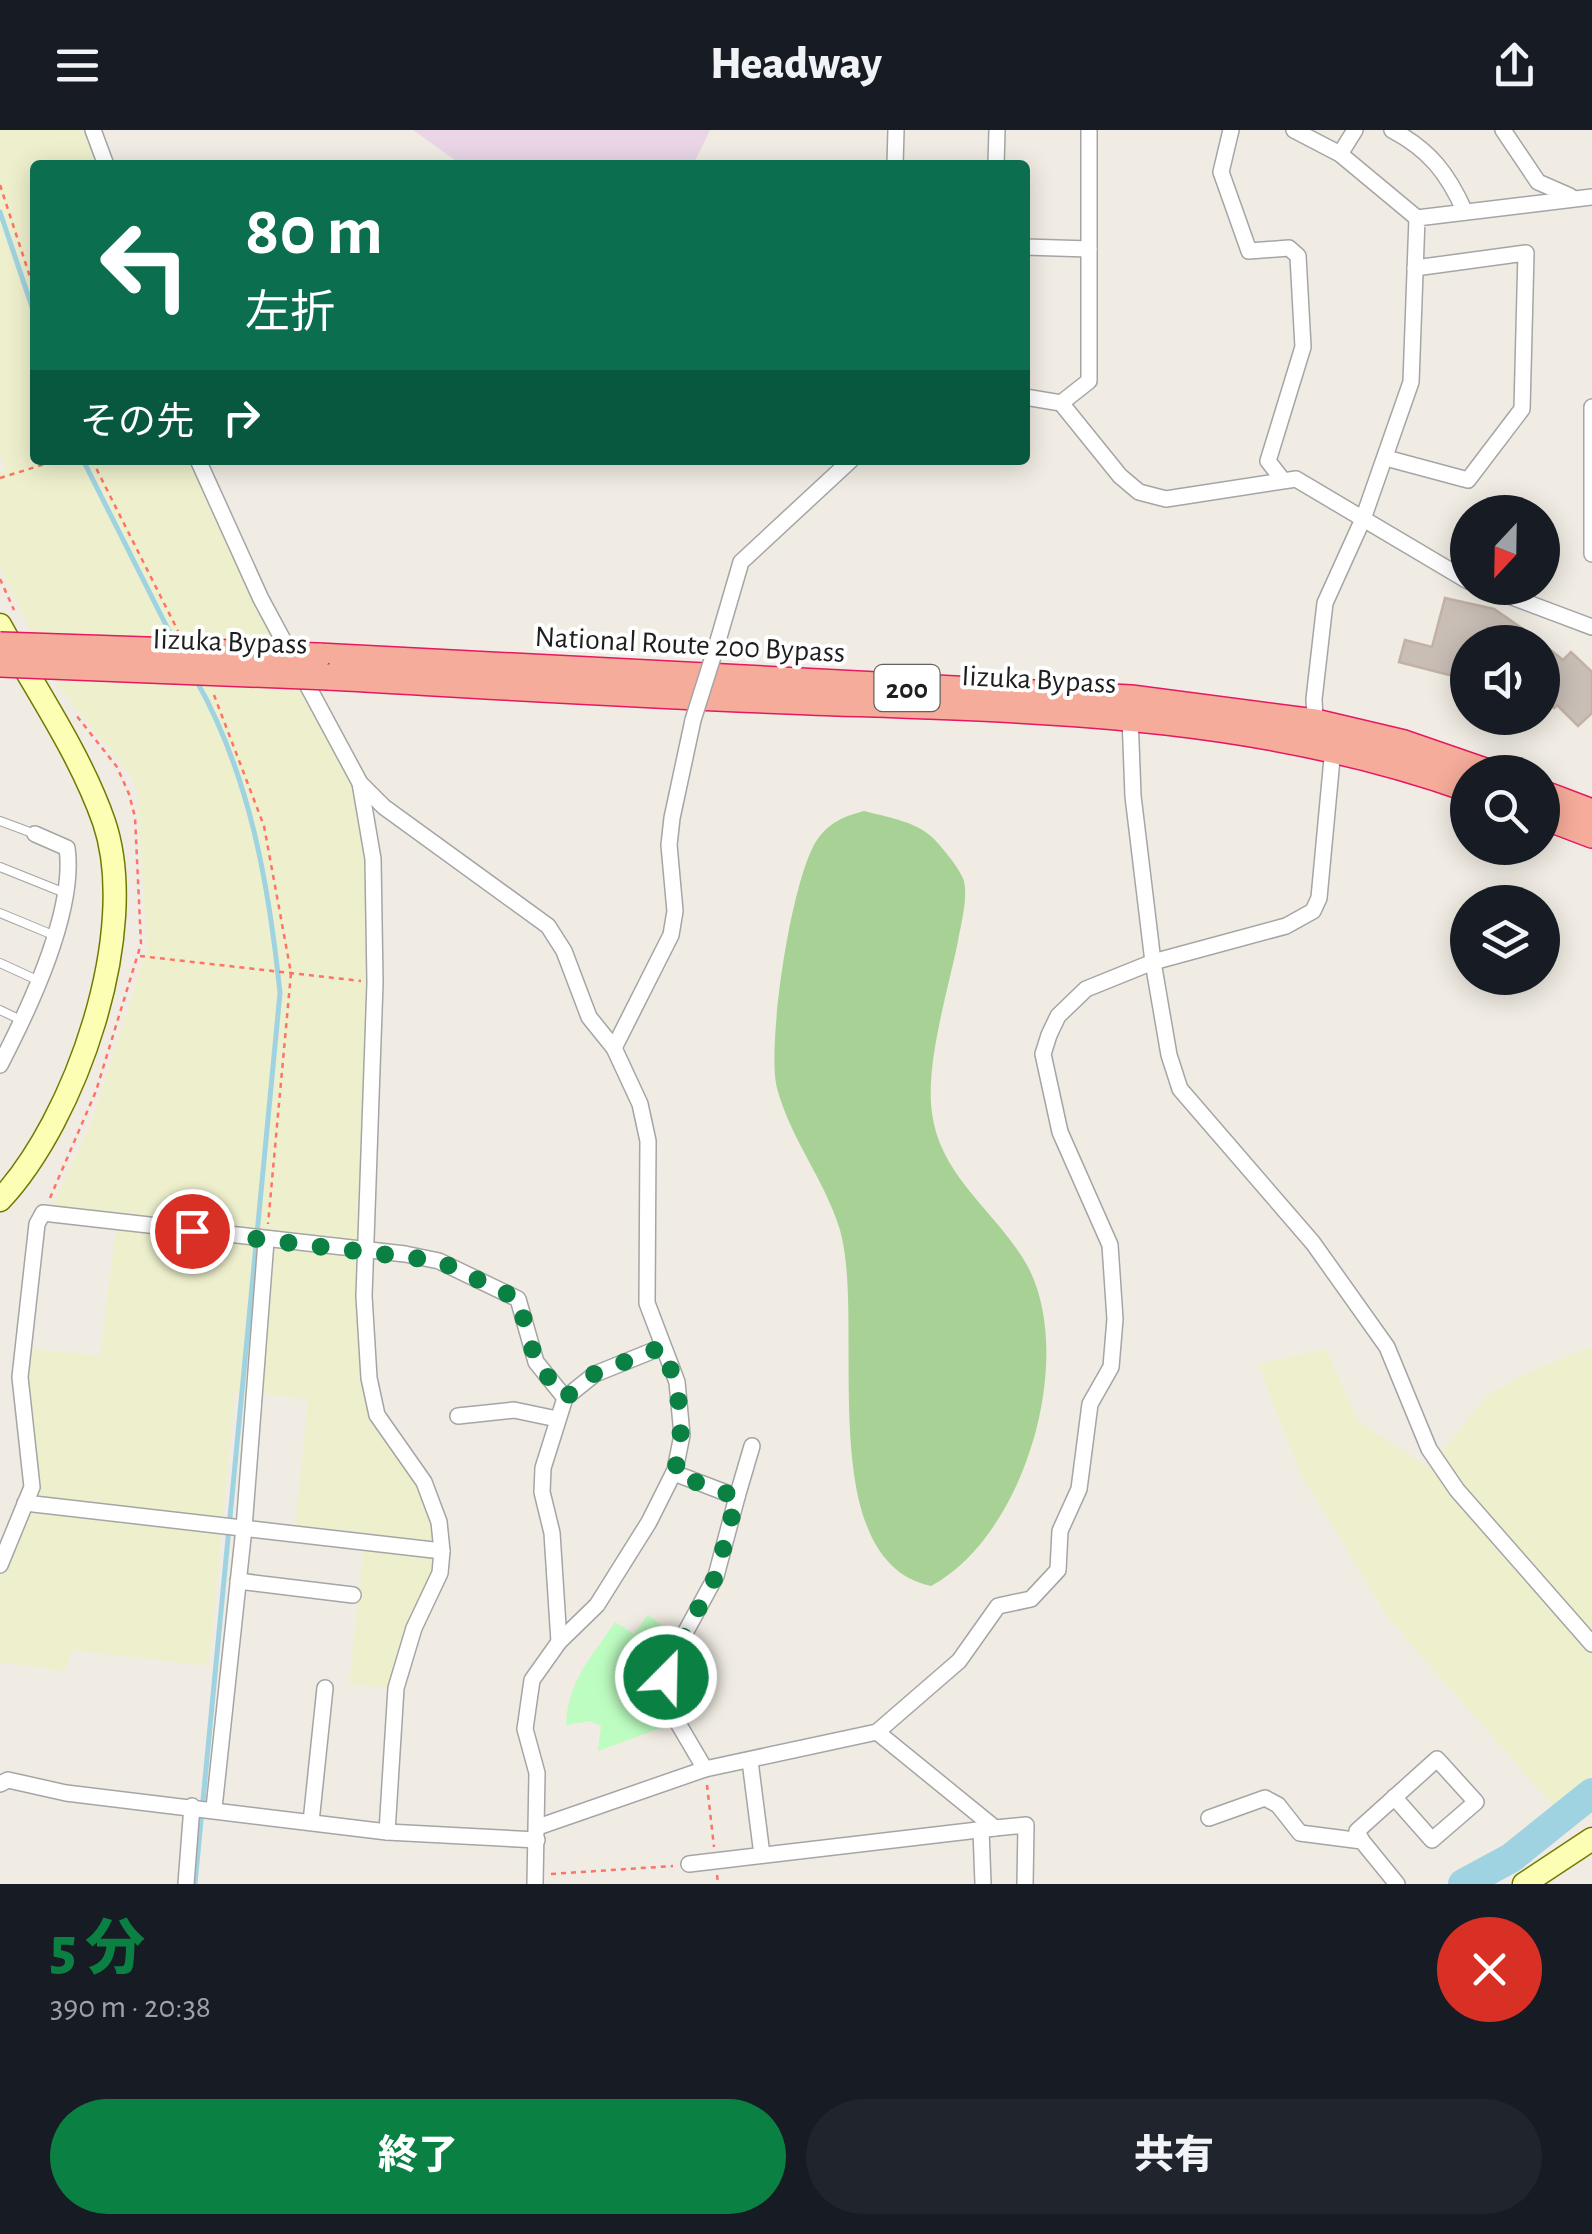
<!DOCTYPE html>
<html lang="ja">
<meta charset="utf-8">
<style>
body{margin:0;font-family:"Alegreya Sans","Noto Sans JP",sans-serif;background:#20242c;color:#f1f3f6;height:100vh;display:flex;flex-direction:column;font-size:38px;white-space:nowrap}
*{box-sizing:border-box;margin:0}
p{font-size:32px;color:#9ea1a6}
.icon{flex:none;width:55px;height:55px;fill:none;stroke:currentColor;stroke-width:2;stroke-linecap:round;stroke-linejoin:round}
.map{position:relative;height:1754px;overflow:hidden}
.drawer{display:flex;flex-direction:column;background:#171b24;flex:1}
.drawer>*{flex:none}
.guide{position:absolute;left:30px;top:30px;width:1000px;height:305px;border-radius:10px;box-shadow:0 5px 25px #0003;background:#0b6e4f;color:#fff;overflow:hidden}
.needle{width:65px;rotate:202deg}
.controls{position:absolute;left:1450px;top:365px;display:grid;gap:20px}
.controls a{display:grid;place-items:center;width:110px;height:110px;border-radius:50%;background:#171b24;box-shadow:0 5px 25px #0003;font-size:50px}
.pin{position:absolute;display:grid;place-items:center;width:85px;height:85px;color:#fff;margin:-42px;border:5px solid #fff;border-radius:50%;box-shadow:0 2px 10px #0007}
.me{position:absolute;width:110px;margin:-55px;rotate:23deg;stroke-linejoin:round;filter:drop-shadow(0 0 8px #0008)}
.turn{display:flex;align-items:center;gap:35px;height:210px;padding:0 50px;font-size:45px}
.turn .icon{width:130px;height:130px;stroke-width:2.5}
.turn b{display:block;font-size:70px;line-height:85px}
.then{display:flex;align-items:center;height:95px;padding:0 50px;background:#0003;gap:20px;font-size:38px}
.round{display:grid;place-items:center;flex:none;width:105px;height:105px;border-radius:52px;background:#20242c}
.head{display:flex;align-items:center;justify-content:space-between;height:170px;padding:0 50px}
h1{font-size:60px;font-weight:800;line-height:75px;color:#0b8043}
.button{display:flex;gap:20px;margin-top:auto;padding:20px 50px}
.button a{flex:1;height:115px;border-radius:60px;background:#0b8043;color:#fff;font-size:40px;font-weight:800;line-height:115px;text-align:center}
.button a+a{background:#20242c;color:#f1f3f6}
header{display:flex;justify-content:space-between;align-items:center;height:130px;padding:0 50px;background:#171b24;font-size:45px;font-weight:800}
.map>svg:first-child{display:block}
</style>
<header><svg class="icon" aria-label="menu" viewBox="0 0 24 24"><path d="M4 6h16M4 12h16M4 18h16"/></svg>Headway<svg class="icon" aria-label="share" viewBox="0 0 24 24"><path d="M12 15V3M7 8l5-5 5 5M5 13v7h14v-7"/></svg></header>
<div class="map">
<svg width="1592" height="1754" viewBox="0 0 1592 1754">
<rect width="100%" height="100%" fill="#f0ece3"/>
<path fill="#e9d5e6" d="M413 0H710L693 35H462Z"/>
<g fill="#eef0cd">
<path d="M0 0H83L97 35H35V330H189L233 424 354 653 368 734 364 1250 421 1355 435 1392 438 1426 389 1558 349 1554 365 1409 295 1400 308 1269 235 1261 209 1536 73 1520 64 1541 0 1532V1446L11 1430 37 1356 27 1269 30 1218 100 1226 117 1088 51 1078 90 996 147 818 137 662 131 646 59 558 0 438V342L5 340 0 325Z"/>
<path d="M1592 1216V1651L1557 1680 1389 1489 1300 1343 1258 1234 1326 1219 1358 1291 1429 1338 1486 1266 1522 1245Z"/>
</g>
<path fill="#a8d295" d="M864 681C886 687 916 691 933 708 942 717 961 740 964 751 968 769 961 794 958 811 948 861 925 934 932 983 940 1047 997 1082 1027 1135 1077 1227 1025 1406 931 1456 809 1430 868 1187 839 1097 824 1049 790 1008 777 958 766 917 792 741 819 707 832 691 845 686 864 681Z"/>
<path fill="#bdfdc1" d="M648 1485 676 1506 665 1531 674 1593 598 1621 601 1596 590 1591 566 1595C568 1550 592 1527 615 1492L634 1504Z"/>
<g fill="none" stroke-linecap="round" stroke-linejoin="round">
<g stroke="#a0d3e1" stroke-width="5">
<path d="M0 82 35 186"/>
<path d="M83 330 176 515"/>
<path d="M195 1754 280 863C269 756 250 645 196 550"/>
</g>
<path stroke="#a0d3e1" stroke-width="30" d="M1463 1754 1511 1728 1592 1663"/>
</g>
<g fill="#c8beb6" stroke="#c3b1a5" stroke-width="2.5">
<path d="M1445 468 1494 479 1542 512H1468L1457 547 1399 532 1405 510 1432 517Z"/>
<path d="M1542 513 1563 530 1571 522 1592 542V583L1578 596 1557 575 1554 578 1542 568Z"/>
</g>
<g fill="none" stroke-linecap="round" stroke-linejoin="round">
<g stroke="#a5a5a5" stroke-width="10">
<g id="service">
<path d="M0 691 35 704"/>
<path d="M0 737 65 763"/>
<path d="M0 783 53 805"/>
<path d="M0 833 37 850"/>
<path d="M0 880 23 891"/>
</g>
</g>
<g stroke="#a5a5a5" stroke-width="18">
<g id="minor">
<path d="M93 0 106 35"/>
<path d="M1231 0 1221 42 1249 121 1289 118 1298 126 1303 217 1268 331 1282 349"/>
<path d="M1294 0 1340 24 1417 88"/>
<path d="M1392 0C1430 20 1448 44 1465 82"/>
<path d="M1503 0 1538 52 1570 66"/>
<path d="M1340 24 1355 0"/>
<path d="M895 35 896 0"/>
<path d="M996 35 997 0"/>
<path d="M1025 117 1089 119"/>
<path d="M1025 267 1061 273 1120 346 1139 362 1166 369 1296 349 1468 451"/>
<path d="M1061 273 1089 251V0"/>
<path d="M1592 277V424"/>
<path d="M1386 328 1468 350 1522 279 1526 123 1415 138"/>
<path d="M198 330 261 469 360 653 384 677 548 796 564 821 589 887 614 918 640 974 648 1011 647 1173 677 1252 682 1305 675 1340 649 1392 597 1475 559 1512 532 1550 525 1599 537 1643 535 1754"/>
<path d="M1488 458 1592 497"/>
<path d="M717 514 741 432 851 330"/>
<path d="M1130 586 1133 666 1153 832 1169 925 1180 959 1313 1113 1387 1217 1429 1319 1457 1360 1592 1514"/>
<path d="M360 653 373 729 375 853 364 1166 369 1248 377 1285 424 1352 439 1392 442 1421 440 1443 414 1498 396 1558 387 1702"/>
<path d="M614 918 671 805 675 781 669 715 672 688 693 590"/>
<path d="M0 935C29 879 76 781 67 718L35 704"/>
<path d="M565 1268 595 1244 662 1217"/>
<path d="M458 1286 514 1280 557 1289"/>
<path d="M674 1343 737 1367 716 1446 672 1527 664 1556 675 1588 705 1639"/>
<path d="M737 1367 752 1316"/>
<path d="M25 1373 442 1421"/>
<path d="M0 1435 32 1357 20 1247 37 1094 43 1083 405 1124 439 1131 518 1169 536 1232 565 1268 543 1338 542 1362 552 1403 559 1512"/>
<path d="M238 1451 353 1465"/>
<path d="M877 1602 995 1698 1026 1695 1025 1754"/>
<path d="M750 1631 762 1725"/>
<path d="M0 1654 8 1650 66 1663 387 1702 537 1710"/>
<path d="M214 1678 244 1398 266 1111"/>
<path d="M1209 1688 1265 1668 1278 1675 1300 1703 1362 1711 1397 1754"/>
<path d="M311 1692 325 1558"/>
<path d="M538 1697 705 1639 877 1602 959 1531 998 1476 1031 1469 1058 1440 1060 1401 1079 1359 1090 1274 1111 1237 1115 1189 1110 1115 1060 1002 1043 924 1049 905 1058 886 1086 859 1153 832 1286 796 1313 781 1319 768 1333 618 1315 592 1314 569 1325 473 1363 389 1411 252 1417 88 1592 67"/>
<path d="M981 1699 983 1754"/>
<path d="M1362 1711 1357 1701 1437 1629 1476 1672 1432 1710 1394 1667"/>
<path d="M689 1734 995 1698"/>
<path d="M186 1754 192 1676"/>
</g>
</g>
<g stroke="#6f7a00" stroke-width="25">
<g id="secondary">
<path d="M0 495C35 559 80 623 104 692 141 801 76 989 0 1070"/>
<path d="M1524 1754 1592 1709"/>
</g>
</g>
<g stroke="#e71761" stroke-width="28">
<g id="trunk">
<path d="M318 526 1131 568 1315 592 1404 613 1488 642"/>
<path d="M329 547C490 556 651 566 812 572 1037 580 1252 582 1468 659"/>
<path d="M1542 663 1592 682"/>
<path d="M1542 686 1592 705"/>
</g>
</g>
<g stroke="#ff7365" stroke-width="2.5" stroke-dasharray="5 5" stroke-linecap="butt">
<path d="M0 55 35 162"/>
<path d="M92 330 178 501"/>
<path d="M0 348 58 330"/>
<path d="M0 449 14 480"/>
<path d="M214 565 264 696 291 843 268 1094"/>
<path d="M140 826 361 851"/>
<path d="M50 1068 96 961 141 814 135 687 129 664 117 637 76 585"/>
<path d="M707 1655 714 1717"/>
<path d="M551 1744 673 1736"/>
<path d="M717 1745 718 1754"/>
</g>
<use href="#service" stroke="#fff" stroke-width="8"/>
<use href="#minor" stroke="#fff" stroke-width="15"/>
<use href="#secondary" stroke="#fbfeb3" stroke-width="22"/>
<use href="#trunk" stroke="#f6ac9a" stroke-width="25"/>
<g stroke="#a5a5a5" stroke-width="18" stroke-linecap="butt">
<path id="minor-bridge" d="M693 590 717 514"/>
</g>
<g stroke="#e71761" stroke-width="28" stroke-linecap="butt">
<g id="trunk-bridge">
<path d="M0 515 318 526"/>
<path d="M0 534 329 547"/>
</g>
</g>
<use href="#minor-bridge" stroke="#fff" stroke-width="15"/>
<use href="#trunk-bridge" stroke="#f6ac9a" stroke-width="25"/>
</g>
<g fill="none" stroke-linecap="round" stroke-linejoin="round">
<path stroke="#0b8043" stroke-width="18" stroke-dasharray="0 32.4" d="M192 1101 439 1131 518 1169 536 1232 565 1268 594 1244 662 1217C680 1258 687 1299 674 1344L737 1367 716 1446 672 1527 666 1547"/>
</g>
<g text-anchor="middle" stroke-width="8" stroke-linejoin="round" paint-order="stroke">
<rect fill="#fff" stroke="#626262" stroke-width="2.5" x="874.5" y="535" width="65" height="46" rx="8"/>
<g font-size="28" font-weight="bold" fill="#1e1e1e">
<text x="907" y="568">200</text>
</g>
<g font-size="30" fill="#1e1e1e" stroke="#fff">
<text transform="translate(230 511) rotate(2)" y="10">Iizuka Bypass</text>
<text transform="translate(690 514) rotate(3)" y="10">National Route 200 Bypass</text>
<text transform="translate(1039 549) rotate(3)" y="10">Iizuka Bypass</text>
</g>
</g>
</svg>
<div class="controls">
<a><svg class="needle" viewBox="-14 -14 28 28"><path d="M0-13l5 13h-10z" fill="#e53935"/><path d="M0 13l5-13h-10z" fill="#9ea1a6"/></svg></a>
<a><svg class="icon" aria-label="sound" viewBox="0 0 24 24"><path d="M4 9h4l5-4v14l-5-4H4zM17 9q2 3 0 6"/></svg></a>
<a><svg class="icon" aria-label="search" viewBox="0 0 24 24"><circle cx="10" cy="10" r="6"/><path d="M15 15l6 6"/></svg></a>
<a><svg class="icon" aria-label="layers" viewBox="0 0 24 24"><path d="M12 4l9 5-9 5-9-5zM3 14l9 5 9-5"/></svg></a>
</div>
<div class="pin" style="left:192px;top:1101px;background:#d93025"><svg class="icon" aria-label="arrive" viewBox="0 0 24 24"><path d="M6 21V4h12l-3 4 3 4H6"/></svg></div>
<svg class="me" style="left:666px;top:1547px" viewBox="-20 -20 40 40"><circle r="17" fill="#0b8043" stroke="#fff" stroke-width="3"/><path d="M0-11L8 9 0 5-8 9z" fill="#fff"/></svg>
<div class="guide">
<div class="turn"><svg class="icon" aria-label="left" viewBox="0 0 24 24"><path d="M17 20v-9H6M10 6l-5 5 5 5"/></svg><div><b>80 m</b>左折</div></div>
<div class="then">その先<svg class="icon" aria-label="right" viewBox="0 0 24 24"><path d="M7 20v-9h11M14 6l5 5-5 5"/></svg></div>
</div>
</div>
<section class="drawer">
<div class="head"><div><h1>5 分</h1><p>390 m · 20:38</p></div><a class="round" style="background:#d93025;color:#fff"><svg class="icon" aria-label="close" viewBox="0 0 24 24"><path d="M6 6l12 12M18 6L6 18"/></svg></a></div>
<div class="button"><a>終了</a><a>共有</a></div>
</section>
